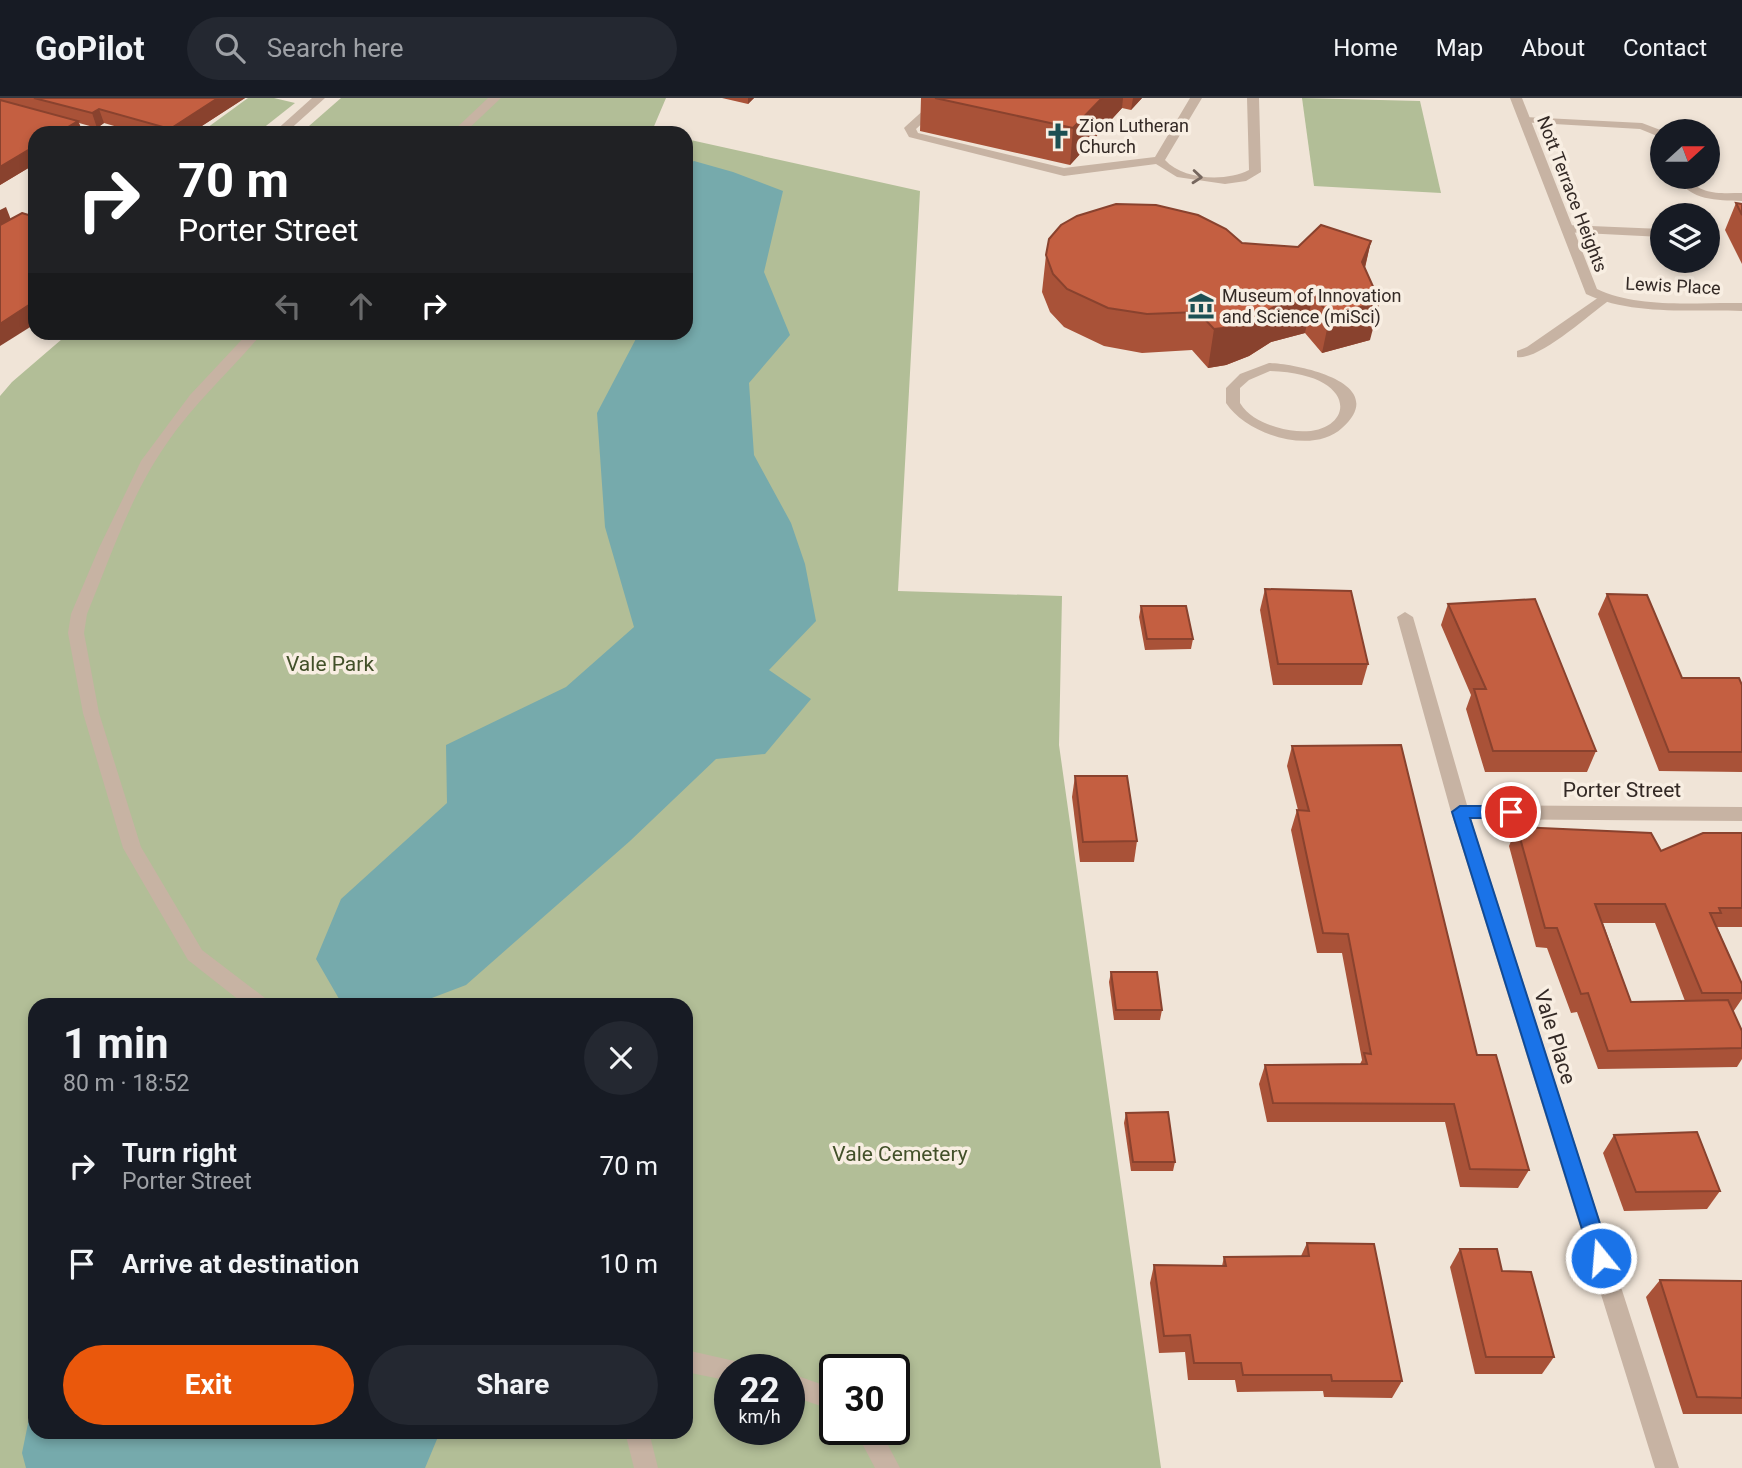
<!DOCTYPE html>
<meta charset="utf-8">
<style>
body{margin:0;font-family:Roboto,sans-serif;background:#242831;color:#f1f3f6;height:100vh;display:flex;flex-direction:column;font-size:26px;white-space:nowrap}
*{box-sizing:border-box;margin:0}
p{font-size:23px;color:#9ea1a6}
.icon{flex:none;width:38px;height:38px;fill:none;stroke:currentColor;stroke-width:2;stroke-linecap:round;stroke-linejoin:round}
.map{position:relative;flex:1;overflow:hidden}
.drawer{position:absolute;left:28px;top:900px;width:665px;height:441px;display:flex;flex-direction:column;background:#171b24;border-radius:21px;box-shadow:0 4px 10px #0003}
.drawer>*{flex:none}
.hud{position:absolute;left:28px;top:28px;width:665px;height:214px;border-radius:21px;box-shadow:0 4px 10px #0003;background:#202124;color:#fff;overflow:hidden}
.needle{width:46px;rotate:69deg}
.buttons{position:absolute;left:1650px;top:21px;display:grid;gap:14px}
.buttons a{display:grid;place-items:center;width:70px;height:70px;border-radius:50%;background:#171b24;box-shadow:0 4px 10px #0003;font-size:35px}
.speed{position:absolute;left:714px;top:1256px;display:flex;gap:14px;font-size:35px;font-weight:700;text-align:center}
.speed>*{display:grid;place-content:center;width:91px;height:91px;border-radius:50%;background:#171b24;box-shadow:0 4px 10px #0003;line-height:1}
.speed small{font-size:18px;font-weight:400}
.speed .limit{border:4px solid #111;border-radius:10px;background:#fff;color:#111}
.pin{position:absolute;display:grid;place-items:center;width:60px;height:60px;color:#fff;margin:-30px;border:4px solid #fff;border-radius:50%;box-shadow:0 2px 7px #0007}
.me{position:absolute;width:77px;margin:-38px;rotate:343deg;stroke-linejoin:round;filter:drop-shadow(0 0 5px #0008)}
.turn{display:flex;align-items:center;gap:24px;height:147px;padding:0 35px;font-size:32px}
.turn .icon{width:91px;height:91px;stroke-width:2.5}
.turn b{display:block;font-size:49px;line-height:60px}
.lanes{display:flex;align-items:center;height:66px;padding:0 35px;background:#0003;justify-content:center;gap:35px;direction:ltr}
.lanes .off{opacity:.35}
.round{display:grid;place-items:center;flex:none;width:74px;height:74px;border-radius:37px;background:#242831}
.summary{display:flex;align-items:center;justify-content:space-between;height:119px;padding:0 35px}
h1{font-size:42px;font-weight:700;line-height:52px}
.button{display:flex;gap:14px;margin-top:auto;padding:14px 35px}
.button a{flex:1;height:80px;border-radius:42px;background:#ea580c;color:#fff;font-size:28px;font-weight:700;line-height:80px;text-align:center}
.button a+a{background:#242831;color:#f1f3f6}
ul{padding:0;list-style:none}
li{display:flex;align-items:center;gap:21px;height:98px;padding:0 35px}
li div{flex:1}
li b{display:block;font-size:26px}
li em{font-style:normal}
header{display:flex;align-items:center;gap:42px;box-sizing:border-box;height:98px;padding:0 35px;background:#171b24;border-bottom:2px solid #363941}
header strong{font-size:33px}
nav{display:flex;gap:38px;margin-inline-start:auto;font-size:24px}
.search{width:490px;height:63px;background:#242831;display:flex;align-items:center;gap:18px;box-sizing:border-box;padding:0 24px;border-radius:38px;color:#9ea1a6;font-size:26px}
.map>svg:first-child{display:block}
</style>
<header>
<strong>GoPilot</strong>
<div class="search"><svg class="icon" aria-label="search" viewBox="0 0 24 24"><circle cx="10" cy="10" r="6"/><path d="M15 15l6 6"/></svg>Search here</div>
<nav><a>Home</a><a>Map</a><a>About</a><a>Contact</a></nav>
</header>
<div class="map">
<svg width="1742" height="1370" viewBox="0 0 1742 1370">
<rect width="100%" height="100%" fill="#f0e4d7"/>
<g fill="#b2be97" fill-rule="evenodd">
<path d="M248 0H274L295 5 257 35H200Z"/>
<path d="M341 0H666L652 33 658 35H301Z"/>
<path d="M1302 0 1420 3 1441 95 1314 88Z"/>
<path d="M686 41 920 93 898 493 1062 498 1059 647 1161 1370H0V298L12 284 69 235 686 234ZM35 906H686V1334H35ZM730 1272H789V1332H730ZM835 1272H894V1332H835Z"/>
</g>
<g fill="#76aaac">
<path d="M694 63 733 74 783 93 764 174 790 237 749 285 754 357 791 425 805 466 816 523 769 572 811 601 765 656 716 661 630 743 466 887 416 906H342L316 861 341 801 447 705 446 647 566 589 634 529 605 429 597 315 639 235 686 234V67Z"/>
<path d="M35 1291V1334H440L425 1370H26L22 1355Z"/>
</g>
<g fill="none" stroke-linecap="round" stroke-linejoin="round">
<g fill="#c7b3a3" fill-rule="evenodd">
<path d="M488 0H501L464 35H451Z"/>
<path d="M937 0H950L916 31 918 35 1064 70 1155 59 1190 0H1202L1165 62C1183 82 1226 84 1249 72L1247 0H1259L1261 74 1246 83 1225 86 1177 79 1156 66 1064 78 909 39 904 30 906 28Z"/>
<path d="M1525 19 1642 25 1663 33 1662 40 1640 31 1521 24V20Z"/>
<path d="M1676 79H1688C1700 98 1722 95 1742 95V103C1716 102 1691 103 1676 79Z"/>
<path d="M1567 127 1662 131V139L1563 134 1561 131Z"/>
<path d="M1708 133 1718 135 1720 138 1714 142 1708 141Z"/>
<path d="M1602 197 1607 198V204C1589 217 1538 263 1517 259V253L1527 249Z"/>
<path d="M249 234H263C232 272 195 304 167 345 131 396 111 458 87 516L84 535 99 615 141 749 202 852 265 900 268 906H244L188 862 123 750 83 615 68 535 71 516 99 450 141 363 190 297Z"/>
<path d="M1269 265C1298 266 1392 285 1342 330 1312 358 1246 336 1226 305V290L1240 276ZM1270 273C1374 276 1351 352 1276 329 1262 325 1248 318 1240 305V290L1249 282Z"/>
<path d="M686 1252 739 1264 742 1272H730V1283L686 1274Z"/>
<path d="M789 1275 835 1291V1313L789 1297Z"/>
<path d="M855 1332H880L900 1370H875Z"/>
<path d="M625 1334H649L658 1370H634Z"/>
</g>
<g fill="#c7b3a3" fill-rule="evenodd">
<path d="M312 0H325L286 35H273Z"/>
<path d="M1510 0H1522L1597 191C1639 211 1696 204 1742 205V213C1691 211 1633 218 1586 196Z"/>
<path d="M59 22 100 33 102 35H83L55 27 53 25Z"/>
<path d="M1405 514 1413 519 1467 707 1742 709V723L1471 721 1679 1370H1655L1451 714 1397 519Z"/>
</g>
</g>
<g fill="#a95238" fill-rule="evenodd">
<path d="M0 0H245L191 35H138L104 25 97 30 79 25 83 35H35V66L0 87Z"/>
<path d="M722 0H754L748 6Z"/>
<path d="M921 0H1142L1131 12 1122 10 1070 67 920 33Z"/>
<path d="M1736 105 1742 106V166L1725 132Z"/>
<path d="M1371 143 1365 170 1370 242 1322 255 1305 235 1271 244 1249 258 1226 267 1208 270 1192 252 1142 255 1104 248 1064 229 1050 214 1042 194 1046 157 1242 145 1298 149Z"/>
<path d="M1265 491 1368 566 1362 587H1273L1260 512Z"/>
<path d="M1607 496 1682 580 1742 587V674L1659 673 1598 516Z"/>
<path d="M1448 506 1596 653 1587 674H1485L1466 611 1471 597 1441 527Z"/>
<path d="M1141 508 1193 541 1191 551 1145 552 1139 519Z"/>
<path d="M1292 648 1477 957 1529 1072 1518 1090 1460 1089 1445 1024H1267L1259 986 1265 967 1360 966 1362 962 1342 855H1317L1291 732 1297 712H1298L1287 668Z"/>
<path d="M1075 678 1137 743 1134 764H1080L1072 699Z"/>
<path d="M1517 729 1661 753 1742 735V829H1717L1742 886V901L1733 914 1742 933V961L1737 969 1598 971 1577 914 1571 915 1547 850 1536 849 1509 748ZM1603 825H1655L1685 903 1631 904Z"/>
<path d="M1111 874 1162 912 1160 922H1114L1109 884Z"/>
<path d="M1126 1015 1175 1064 1173 1073H1131L1124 1025Z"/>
<path d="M1614 1037 1720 1093 1707 1111 1624 1113 1603 1055Z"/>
<path d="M1307 1145 1402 1283 1392 1300 1324 1299 1323 1293 1237 1294 1235 1282H1188L1185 1254 1159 1255 1150 1185 1154 1167 1222 1168 1224 1159 1301 1158Z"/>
<path d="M1460 1151 1554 1259 1542 1276H1475L1450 1169Z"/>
<path d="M1660 1182 1742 1183V1316H1683L1646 1199Z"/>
</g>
<g fill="#89422e">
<path d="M218 0H245L191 35H171L170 31Z"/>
<path d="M748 0H754L748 6Z"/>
<path d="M1102 0H1123L1122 10 1070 67 1073 30Z"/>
<path d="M1133 0H1142L1131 12Z"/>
<path d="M99 11 104 25 97 30 92 15Z"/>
<path d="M78 23 83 35H58Z"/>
<path d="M35 48V66L0 87V69Z"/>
<path d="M6 109 13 127 0 134V112Z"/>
<path d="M1371 143 1362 181V164Z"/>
<path d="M1313 197 1305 235 1271 244 1249 258 1226 267 1208 270 1214 231 1279 206Z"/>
<path d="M35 203V226L0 248V226Z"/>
<path d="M1380 204 1370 242 1322 255 1330 217Z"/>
</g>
<g fill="#c45f41" stroke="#89422e" stroke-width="2">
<path d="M34 0H218L170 31 99 11 92 15Z"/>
<path d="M935 0H1102L1073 30Z"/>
<path d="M0 2 78 23 58 35H35V48L0 69Z"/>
<path d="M1736 105 1742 106V117Z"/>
<path d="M1116 106 1156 107 1198 117 1226 131 1242 145 1298 149 1321 127 1371 143 1362 164 1380 204 1330 217 1313 197 1279 206 1256 220 1233 229 1214 231 1198 214 1147 216 1108 210 1067 191 1053 176 1046 157 1049 141 1061 127 1077 118Z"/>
<path d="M22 115 35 119V203L0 226V127Z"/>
<path d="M1265 491 1351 493 1368 566H1278Z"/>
<path d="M1607 496 1647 497 1682 580H1739L1742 587V654H1669Z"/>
<path d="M1535 501 1596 653H1493L1474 591H1486L1448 506Z"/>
<path d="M1141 508H1186L1193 541H1147Z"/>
<path d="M1401 647 1477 957H1496L1529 1072 1470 1071 1454 1006 1273 1005 1265 967 1367 966 1364 955 1371 956 1348 836 1323 835 1297 712 1309 713 1292 648Z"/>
<path d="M1075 678H1127L1137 743 1083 744Z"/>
<path d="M1517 729 1651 735 1661 753 1703 735H1742V810H1719L1721 815H1710L1742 886V895H1702L1665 806H1595L1631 904 1728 902 1742 933V950L1608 953 1588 895 1581 896 1557 830H1545Z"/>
<path d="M1111 874H1157L1162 912H1116Z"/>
<path d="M1168 1014 1175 1064H1133L1126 1015Z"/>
<path d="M1697 1034 1720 1093 1636 1094 1614 1037Z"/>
<path d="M1307 1145 1374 1146 1402 1283H1332L1331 1277H1243L1241 1265H1194L1190 1237 1164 1238 1154 1167 1226 1168 1224 1159 1309 1158Z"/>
<path d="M1460 1151H1497L1502 1173 1531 1174 1554 1259H1486Z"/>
<path d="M1660 1182 1742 1183V1300L1697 1299Z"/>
</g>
<defs><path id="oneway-chevron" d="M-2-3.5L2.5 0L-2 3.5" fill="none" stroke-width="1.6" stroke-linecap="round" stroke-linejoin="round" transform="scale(1.75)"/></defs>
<use stroke="#76675e" href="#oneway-chevron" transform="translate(1197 79) rotate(5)"/>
<path fill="#1a73e8" stroke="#114b97" stroke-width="2" d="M1460 708H1511L1520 714 1511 720H1470L1611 1160 1608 1166 1601 1169 1594 1166 1591 1160 1452 714Z"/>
<defs>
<g id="church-bare" transform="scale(2.1)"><path d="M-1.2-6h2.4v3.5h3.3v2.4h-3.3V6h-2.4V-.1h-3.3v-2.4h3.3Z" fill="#1c5053" stroke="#f8eee2" stroke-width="2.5" paint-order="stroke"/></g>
<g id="museum-bare" transform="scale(2.1)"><path d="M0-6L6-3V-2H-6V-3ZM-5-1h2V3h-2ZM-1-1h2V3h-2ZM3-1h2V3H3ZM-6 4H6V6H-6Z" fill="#1c5053" stroke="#f8eee2" stroke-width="2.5" paint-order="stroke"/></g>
</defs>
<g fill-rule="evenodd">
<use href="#church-bare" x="1058" y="38"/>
<use href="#museum-bare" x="1201" y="208"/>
</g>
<g text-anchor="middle" stroke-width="7" stroke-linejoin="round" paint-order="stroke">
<g font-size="18" fill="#332925" stroke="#f8eee2" text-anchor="start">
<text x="1079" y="34">Zion Lutheran<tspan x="1079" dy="21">Church</tspan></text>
<text x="1222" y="204">Museum of Innovation<tspan x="1222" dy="21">and Science (miSci)</tspan></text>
</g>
<g font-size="18" fill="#332925" stroke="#f8eee2">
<text transform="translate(1572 96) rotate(69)" y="6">Nott Terrace Heights</text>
<text transform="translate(1673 188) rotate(3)" y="6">Lewis Place</text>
</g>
<g font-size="21" fill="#425029" stroke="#f8eee2">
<text x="330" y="573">Vale Park</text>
<text x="900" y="1063">Vale Cemetery</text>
</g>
<g font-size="21" fill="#332925" stroke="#f8eee2">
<text x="1622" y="699">Porter Street</text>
<text transform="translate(1555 939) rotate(73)" y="7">Vale Place</text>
</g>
</g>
</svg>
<div class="buttons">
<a><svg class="needle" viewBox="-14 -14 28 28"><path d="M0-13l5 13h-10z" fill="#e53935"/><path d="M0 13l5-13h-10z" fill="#9ea1a6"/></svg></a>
<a><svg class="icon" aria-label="layers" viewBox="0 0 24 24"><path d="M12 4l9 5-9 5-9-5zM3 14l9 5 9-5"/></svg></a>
</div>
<div class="speed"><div>22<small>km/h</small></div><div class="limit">30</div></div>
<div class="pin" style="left:1511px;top:714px;background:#d93025"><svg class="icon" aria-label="arrive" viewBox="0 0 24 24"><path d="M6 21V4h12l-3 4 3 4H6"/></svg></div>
<svg class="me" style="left:1601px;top:1160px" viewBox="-20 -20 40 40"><circle r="17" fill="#1a73e8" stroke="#fff" stroke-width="3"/><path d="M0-11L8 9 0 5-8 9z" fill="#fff"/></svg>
<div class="hud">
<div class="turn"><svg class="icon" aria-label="right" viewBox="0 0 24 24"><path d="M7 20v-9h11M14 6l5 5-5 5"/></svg><div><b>70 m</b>Porter Street</div></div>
<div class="lanes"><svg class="icon off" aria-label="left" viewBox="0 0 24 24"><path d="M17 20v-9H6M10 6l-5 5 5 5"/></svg><svg class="icon off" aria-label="ahead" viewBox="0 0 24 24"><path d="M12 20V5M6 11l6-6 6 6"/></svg><svg class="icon" aria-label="right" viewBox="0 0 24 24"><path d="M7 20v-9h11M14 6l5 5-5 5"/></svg></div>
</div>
<section class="drawer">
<div class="summary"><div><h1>1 min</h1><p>80 m · 18:52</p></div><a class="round"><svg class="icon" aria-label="close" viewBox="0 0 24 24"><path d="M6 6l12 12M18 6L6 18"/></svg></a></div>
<ul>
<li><svg class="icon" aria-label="right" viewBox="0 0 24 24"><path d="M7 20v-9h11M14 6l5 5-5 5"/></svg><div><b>Turn right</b><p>Porter Street</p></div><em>70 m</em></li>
<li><svg class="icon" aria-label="arrive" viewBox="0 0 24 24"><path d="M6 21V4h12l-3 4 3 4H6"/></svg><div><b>Arrive at destination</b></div><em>10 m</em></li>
</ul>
<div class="button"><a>Exit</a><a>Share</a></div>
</section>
</div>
